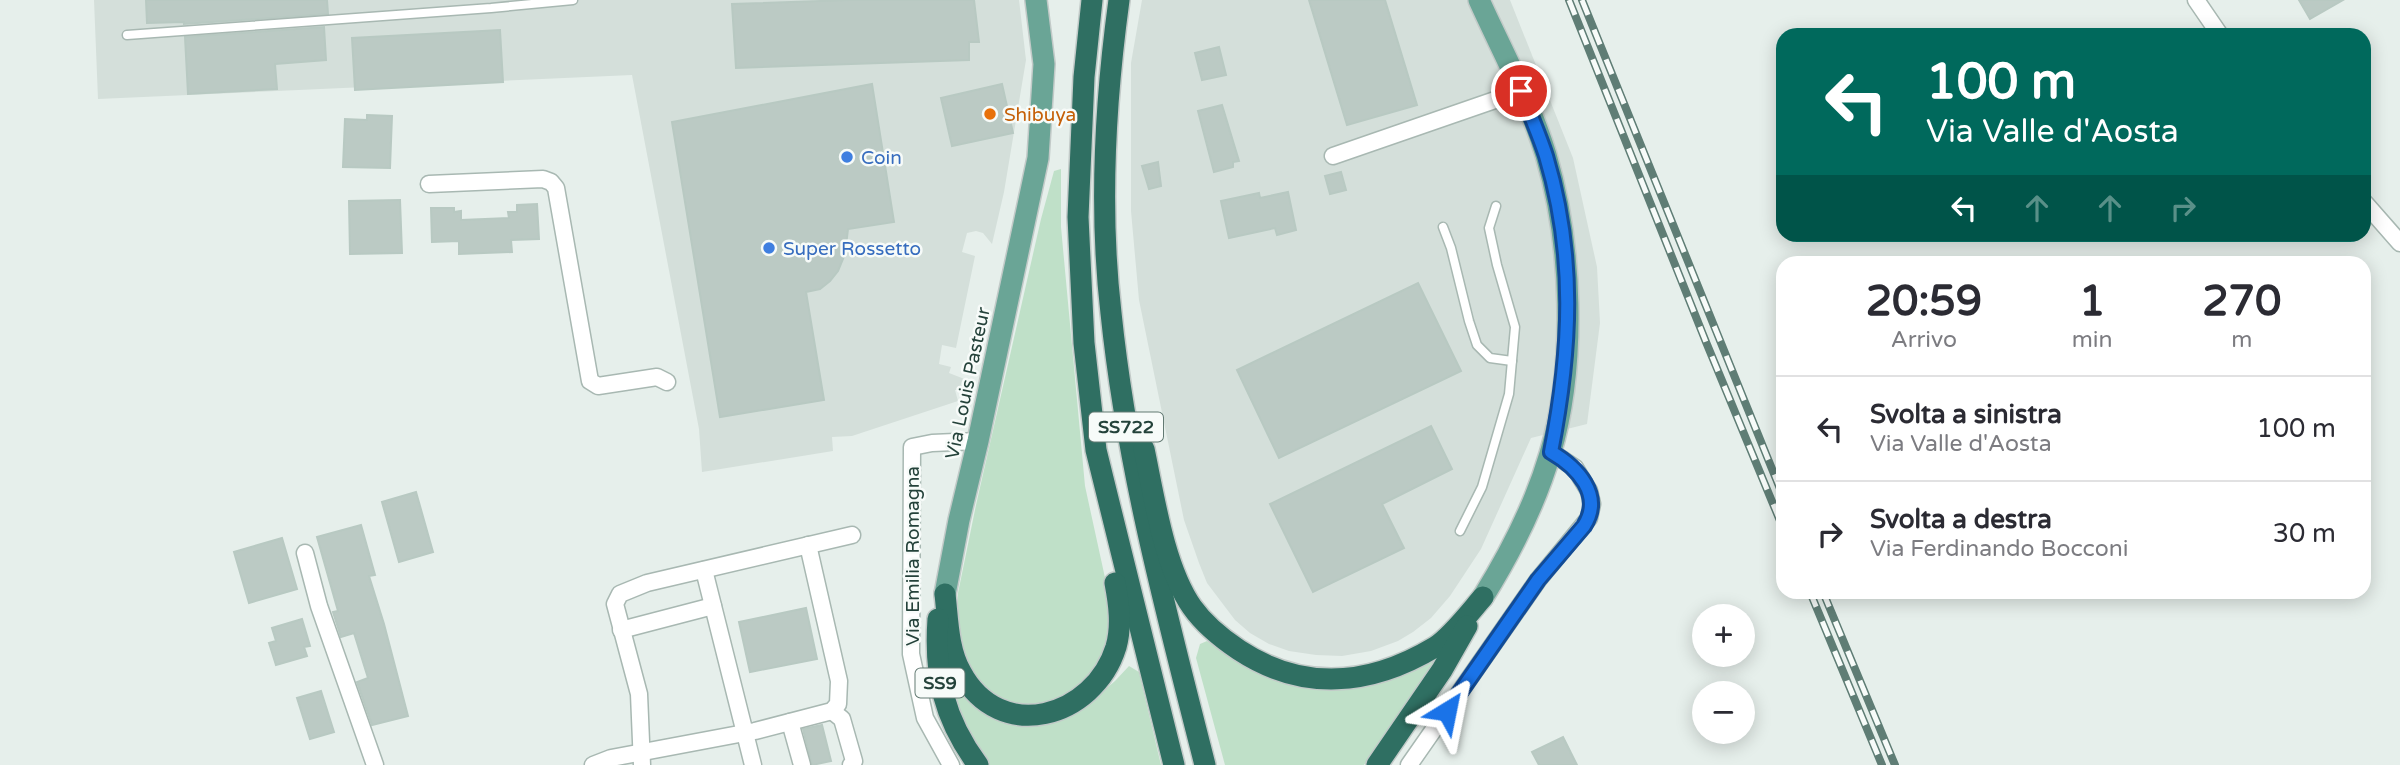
<!DOCTYPE html>
<html lang="it">
<meta charset="utf-8">
<style>
body{margin:0;font-family:"Varela Round",sans-serif;background:#f7f7f7;color:#2b2b33;height:100vh;display:flex;flex-direction:column;font-size:26px;white-space:nowrap}
*{box-sizing:border-box;margin:0}
p{font-size:23px;color:#7c7c81}
.icon{flex:none;width:38px;height:38px;fill:none;stroke:currentColor;stroke-width:2;stroke-linecap:round;stroke-linejoin:round}
.map{position:relative;flex:1;overflow:hidden}
.panel{position:absolute;left:1776px;top:256px;width:595px;height:343px;display:flex;flex-direction:column;background:#fff;border-radius:21px;box-shadow:0 4px 18px #0003}
.panel>*{flex:none}
.hud{position:absolute;left:1776px;top:28px;width:595px;height:214px;border-radius:21px;box-shadow:0 4px 18px #0003;background:#00695c;color:#fff;overflow:hidden}
.tools{position:absolute;left:1692px;top:604px;display:grid;gap:14px}
.tools a{display:grid;place-items:center;width:63px;height:63px;border-radius:50%;background:#fff;box-shadow:0 4px 18px #0003;font-size:35px}
.pin{position:absolute;display:grid;place-items:center;width:60px;height:60px;color:#fff;margin:-30px;border:4px solid #fff;border-radius:50%;box-shadow:0 2px 7px #0007}
.me{position:absolute;width:77px;margin:-38px;rotate:35deg;stroke-linejoin:round;filter:drop-shadow(0 0 5px #0008)}
.turn{display:flex;align-items:center;gap:24px;height:147px;padding:0 35px;font-size:32px}
.turn .icon{width:91px;height:91px;stroke-width:2.5}
.turn b{display:block;font-size:49px;line-height:60px}
.lanes{display:flex;align-items:center;height:66px;padding:0 35px;background:#0003;justify-content:center;gap:35px;direction:ltr}
.lanes .off{opacity:.35}
.eta{display:flex;justify-content:space-evenly;align-items:center;height:119px;text-align:center}
.eta b{font-size:42px;font-weight:700;line-height:49px}
ul{padding:0;list-style:none}
li{display:flex;align-items:center;gap:21px;height:105px;padding:0 35px;border-top:2px solid #e1e1e2}
li div{flex:1}
li b{display:block;font-size:26px}
li em{font-style:normal}
.map>svg:first-child{display:block}
</style>
<div class="map">
<svg width="2400" height="765" viewBox="0 0 2400 765">
<rect width="100%" height="100%" fill="#e6efeb"/>
<g fill="#d4dfda">
<path d="M94 0H1019L1026 60 1004 192 992 244 983 233 976 231 967 233 962 252 975 256 956 348 942 345 939 364 951 367 949 373 967 380 966 390H955L958 401 852 436 832 437 833 451 702 472 699 429 632 75 98 99Z"/>
<path d="M1142 0H1510L1573 158 1597 267 1600 323 1587 424 1531 438 1481 549 1450 596 1431 618 1413 632 1398 641 1371 651 1342 656 1316 655 1289 651 1269 644 1250 633 1235 620 1207 583 1199 563 1184 520 1139 300 1131 211V63Z"/>
</g>
<g fill="#bfe0c8">
<path d="M1061 169V227L1085 486 1114 619 1105 657 1071 695 1037 707 1004 702 973 678 959 646 957 613 958 593 976 505 1041 219 1054 171Z"/>
<path d="M1207 641 1246 667 1285 682 1444 654 1364 765H1225L1196 658 1200 644Z"/>
<path d="M1129 666 1139 672 1161 765H990L960 719 948 674 950 673 981 708 1089 703 1115 681Z"/>
</g>
<g fill="#bbcac4" stroke="#b8c9c2" stroke-width="2">
<path d="M146 0H327L328 14 184 24V22L147 23Z"/>
<path d="M850 0H974L979 42H969V60L736 68 732 4Z"/>
<path d="M1309 0H1385L1417 105 1347 125Z"/>
<path d="M2299 0H2343L2310 19Z"/>
<path d="M324 27 326 60 275 64 277 89 188 94 185 37Z"/>
<path d="M500 30 503 82 355 90 352 38Z"/>
<path d="M1219 47 1226 75 1202 80 1195 53Z"/>
<path d="M872 84 894 222 848 229 845 254 838 271 830 281 820 289 806 292 824 400 720 417 672 122Z"/>
<path d="M1002 84 1013 133 952 146 941 98Z"/>
<path d="M1222 105 1239 161 1233 162V167L1214 172 1198 111Z"/>
<path d="M367 115 392 116 390 168 343 167 345 119 367 120Z"/>
<path d="M1158 162 1161 186 1149 189 1142 166Z"/>
<path d="M1341 172 1346 190 1330 194 1325 176Z"/>
<path d="M1288 192 1296 230 1277 235 1275 228 1229 238 1221 201 1259 193 1260 198Z"/>
<path d="M400 200 402 253 350 254 349 201Z"/>
<path d="M537 204 539 239 511 240 512 252 459 254V241L432 242 431 208H454V212L461 211V220L509 218 508 212H517V205Z"/>
<path d="M1418 283 1461 371 1279 458 1237 370Z"/>
<path d="M1431 426 1452 469 1382 504 1404 548 1313 592 1270 504Z"/>
<path d="M416 492 433 552 399 562 382 502Z"/>
<path d="M361 525 375 575 369 576 384 624 408 716 372 725 357 682 368 678 354 633 341 637 333 612 338 611 317 537Z"/>
<path d="M282 538 297 589 249 603 234 552Z"/>
<path d="M806 608 817 659 750 672 739 622Z"/>
<path d="M302 619 310 646 304 647 307 656 276 665 269 643 276 641 272 628Z"/>
<path d="M321 691 334 732 310 739 297 698Z"/>
<path d="M822 725 831 761 812 765 803 729Z"/>
<path d="M1563 737 1577 765H1539L1532 752Z"/>
</g>
<g fill="none" stroke-linecap="round" stroke-linejoin="round">
<g stroke="#a8b8b2" stroke-width="11">
<g id="lane">
<path d="M127 35 491 8 573 0"/>
<path d="M1443 227 1451 248 1469 321 1477 345 1490 358 1512 361"/>
<path d="M1460 531 1482 487 1509 394 1515 327 1497 265 1489 228 1496 206"/>
</g>
</g>
<g stroke="#a8b8b2" stroke-width="19">
<g id="street">
<path d="M2196 0 2220 35"/>
<path d="M1333 156 1521 91"/>
<path d="M429 184 543 179 551 182 556 188 590 381 598 386 657 377 667 382"/>
<path d="M2364 202 2400 243"/>
<path d="M305 553 319 606 375 765"/>
<path d="M704 570 753 765"/>
<path d="M621 630 713 606"/>
<path d="M832 711 842 719 854 761 851 765"/>
<path d="M790 722 802 765"/>
<path d="M593 765 611 758 755 731 832 711 838 704 839 681 808 545"/>
<path d="M642 765 639 694 615 604 620 594 647 583 852 535"/>
<path d="M951 765 925 718 911 654 912 447 932 443 978 441"/>
<path d="M1409 765 1538 580 1589 518 1592 504 1589 491 1575 468 1551 452"/>
</g>
</g>
<g stroke="#c2cac8" stroke-width="24">
<g id="primary">
<path d="M1479 0C1502 51 1530 102 1546 155 1572 244 1577 364 1550 454 1535 505 1511 552 1483 597"/>
<path d="M945 594 959 520 978 441 1038 158 1044 64 1036 0"/>
</g>
</g>
<g stroke="#c2cac8" stroke-width="24">
<g id="highway">
<path d="M1092 0 1084 77 1078 217 1084 343 1096 450 1174 765"/>
<path d="M1119 0C1105 102 1099 210 1111 313 1127 468 1167 615 1205 765"/>
<path d="M1144 449C1154 496 1164 567 1192 607 1204 624 1221 638 1239 650 1303 692 1370 686 1435 647 1451 637 1470 612 1483 597"/>
<path d="M945 594C948 620 948 649 961 672 1000 745 1094 718 1116 647 1122 626 1119 604 1115 583"/>
<path d="M938 619C934 676 944 719 978 765"/>
<path d="M1377 765 1442 670 1467 626"/>
</g>
</g>
<use href="#lane" stroke="#fff" stroke-width="8"/>
<use href="#street" stroke="#fff" stroke-width="16"/>
<use href="#primary" stroke="#6aa596" stroke-width="21"/>
<use href="#highway" stroke="#2f6f62" stroke-width="21"/>
<g stroke="#5f7d75" stroke-width="8">
<g id="rail">
<path d="M1569 0 1706 342 1783 528"/>
<path d="M1582 0 1783 496"/>
<path d="M1810 592 1882 765"/>
<path d="M1823 592 1895 765"/>
</g>
</g>
<use href="#rail" stroke="#f7fbf9" stroke-width="5" stroke-dasharray="16" stroke-linecap="butt"/>
</g>
<g fill="none" stroke-linecap="round" stroke-linejoin="round">
<g stroke="#114b97" stroke-width="18">
<path id="route" d="M1447 711 1538 580 1584 526C1604 495 1577 467 1551 452 1571 350 1576 256 1546 156 1539 134 1529 112 1521 91"/>
</g>
<use href="#route" stroke="#1a73e8" stroke-width="12"/>
</g>
<circle fill="#e8710a" stroke="#f7fbf9" stroke-width="2.5" cx="990" cy="114" r="7"/>
<g fill="#3f7fe0" stroke="#f7fbf9" stroke-width="2.5">
<circle cx="847" cy="157" r="7"/>
<circle cx="769" cy="248" r="7"/>
</g>
<g text-anchor="middle" stroke-width="5" stroke-linejoin="round" paint-order="stroke">
<g fill="#f7fbf9" stroke="#637a73" stroke-width="2">
<rect x="1089" y="412.5" width="74" height="29" rx="5"/>
<rect x="915.5" y="668.5" width="49" height="29" rx="5"/>
</g>
<g font-size="18" font-weight="bold" fill="#24423a">
<text x="1126" y="433">SS722</text>
<text x="940" y="689">SS9</text>
</g>
<g font-size="19" fill="#c56008" stroke="#f7fbf9" text-anchor="start">
<text x="1004" y="121">Shibuya</text>
</g>
<g font-size="19" fill="#366cbe" stroke="#f7fbf9" text-anchor="start">
<text x="861" y="164">Coin</text>
<text x="783" y="255">Super Rossetto</text>
</g>
<g font-size="19" fill="#24423a" stroke="#f7fbf9">
<text transform="translate(967 383) rotate(-78)" y="7">Via Louis Pasteur</text>
<text transform="translate(912 556) rotate(-90)" y="7">Via Emilia Romagna</text>
</g>
</g>
</svg>
<div class="tools">
<a>+</a>
<a>−</a>
</div>
<div class="pin" style="left:1521px;top:91px;background:#d93025"><svg class="icon" aria-label="arrive" viewBox="0 0 24 24"><path d="M6 21V4h12l-3 4 3 4H6"/></svg></div>
<svg class="me" style="left:1447px;top:711px" viewBox="-20 -20 40 40"><path d="M0-17L14 15 0 8-14 15z" fill="#1a73e8" stroke="#fff" stroke-width="4"/></svg>
<div class="hud">
<div class="turn"><svg class="icon" aria-label="left" viewBox="0 0 24 24"><path d="M17 20v-9H6M10 6l-5 5 5 5"/></svg><div><b>100 m</b>Via Valle d'Aosta</div></div>
<div class="lanes"><svg class="icon" aria-label="left" viewBox="0 0 24 24"><path d="M17 20v-9H6M10 6l-5 5 5 5"/></svg><svg class="icon off" aria-label="ahead" viewBox="0 0 24 24"><path d="M12 20V5M6 11l6-6 6 6"/></svg><svg class="icon off" aria-label="ahead" viewBox="0 0 24 24"><path d="M12 20V5M6 11l6-6 6 6"/></svg><svg class="icon off" aria-label="right" viewBox="0 0 24 24"><path d="M7 20v-9h11M14 6l5 5-5 5"/></svg></div>
</div>
<section class="panel">
<div class="eta">
<div><b>20:59</b><p>Arrivo</p></div>
<div><b>1</b><p>min</p></div>
<div><b>270</b><p>m</p></div>
</div>
<ul>
<li><svg class="icon" aria-label="left" viewBox="0 0 24 24"><path d="M17 20v-9H6M10 6l-5 5 5 5"/></svg><div><b>Svolta a sinistra</b><p>Via Valle d'Aosta</p></div><em>100 m</em></li>
<li><svg class="icon" aria-label="right" viewBox="0 0 24 24"><path d="M7 20v-9h11M14 6l5 5-5 5"/></svg><div><b>Svolta a destra</b><p>Via Ferdinando Bocconi</p></div><em>30 m</em></li>
</ul>
</section>
</div>
